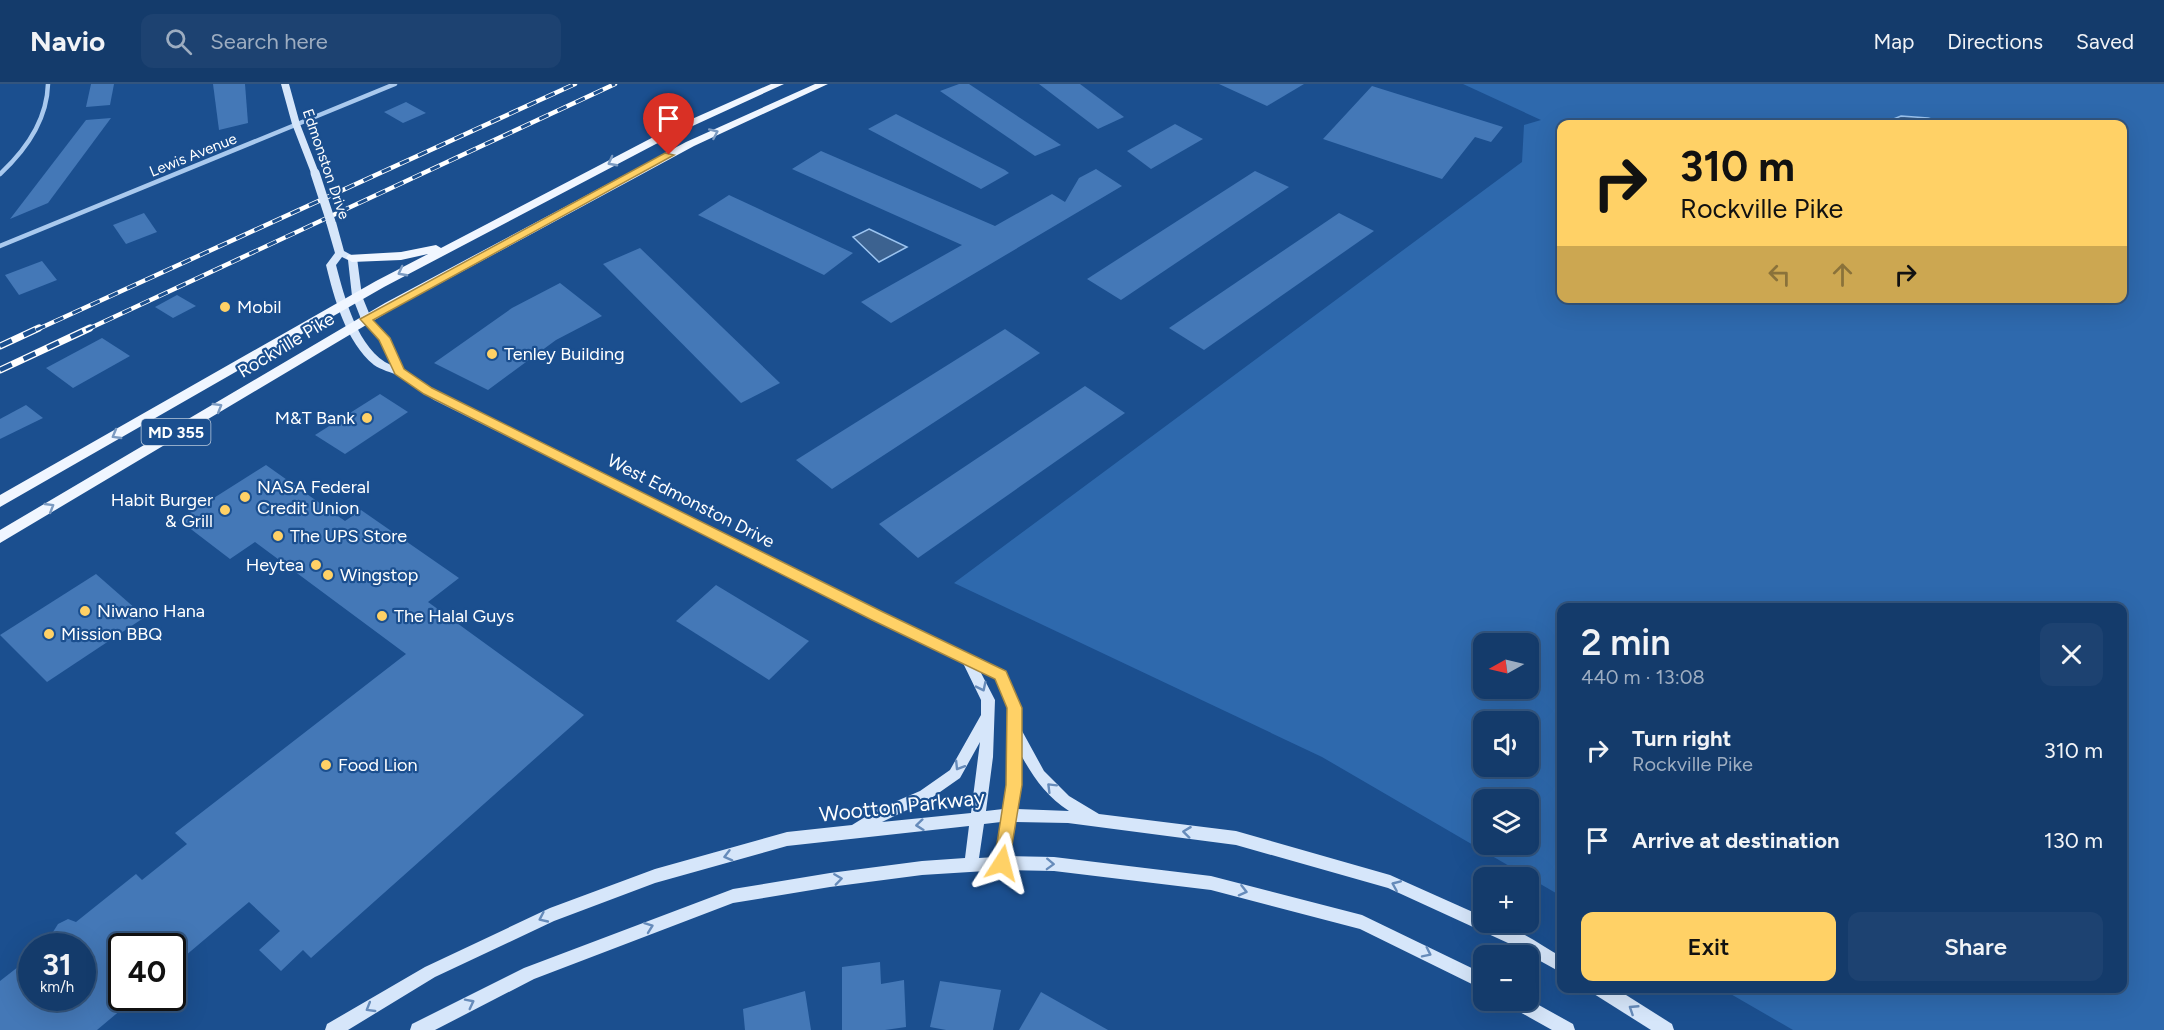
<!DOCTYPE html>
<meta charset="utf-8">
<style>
body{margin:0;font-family:Figtree,sans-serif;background:#1d4271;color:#f1f3f6;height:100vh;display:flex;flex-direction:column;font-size:22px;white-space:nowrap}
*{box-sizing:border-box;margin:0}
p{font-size:20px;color:#9dadc1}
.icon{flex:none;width:33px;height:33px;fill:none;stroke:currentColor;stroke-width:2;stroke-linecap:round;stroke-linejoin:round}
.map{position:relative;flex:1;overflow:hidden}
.side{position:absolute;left:1557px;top:519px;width:570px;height:390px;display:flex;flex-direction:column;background:#143b6b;border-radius:12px;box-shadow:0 6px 24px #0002,0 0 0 2px #33557e}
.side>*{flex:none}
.banner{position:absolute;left:1557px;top:36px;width:570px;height:183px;border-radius:12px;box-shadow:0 6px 24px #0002,0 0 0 2px #33557e;background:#ffd166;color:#111;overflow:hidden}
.needle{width:39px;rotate:262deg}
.controls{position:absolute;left:1473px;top:549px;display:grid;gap:12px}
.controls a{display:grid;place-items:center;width:66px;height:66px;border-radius:12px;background:#143b6b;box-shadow:0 6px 24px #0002,0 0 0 2px #33557e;font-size:30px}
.speed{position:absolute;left:18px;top:849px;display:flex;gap:12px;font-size:30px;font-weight:700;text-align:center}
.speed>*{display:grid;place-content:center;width:78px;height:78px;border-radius:50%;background:#143b6b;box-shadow:0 6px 24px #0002,0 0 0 2px #33557e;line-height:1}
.speed small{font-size:15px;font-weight:400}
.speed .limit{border:3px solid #111;border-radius:9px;background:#fff;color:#111}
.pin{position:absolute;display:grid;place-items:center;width:51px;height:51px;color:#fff;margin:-62px -26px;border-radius:50% 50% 50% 0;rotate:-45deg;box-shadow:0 0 6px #0007}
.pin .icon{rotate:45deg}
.me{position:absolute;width:66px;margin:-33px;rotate:9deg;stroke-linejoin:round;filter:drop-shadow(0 0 4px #0008)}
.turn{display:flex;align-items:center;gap:21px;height:126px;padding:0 24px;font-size:27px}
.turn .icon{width:78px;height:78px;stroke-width:2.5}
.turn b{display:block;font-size:42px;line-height:51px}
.lanes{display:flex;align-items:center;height:57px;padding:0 24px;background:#0003;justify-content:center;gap:30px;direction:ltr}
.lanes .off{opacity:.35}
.round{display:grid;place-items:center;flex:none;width:63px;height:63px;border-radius:12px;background:#1d4271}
.headline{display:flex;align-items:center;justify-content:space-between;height:102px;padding:0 24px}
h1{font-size:36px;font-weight:600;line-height:45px}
.button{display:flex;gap:12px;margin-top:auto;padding:12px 24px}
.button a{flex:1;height:69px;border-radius:12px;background:#ffd166;color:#111;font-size:24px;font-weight:600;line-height:69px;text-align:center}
.button a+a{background:#1d4271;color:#f1f3f6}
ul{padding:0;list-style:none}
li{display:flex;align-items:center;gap:18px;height:90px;padding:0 24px}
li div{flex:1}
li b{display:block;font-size:22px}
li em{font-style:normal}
header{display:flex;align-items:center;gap:36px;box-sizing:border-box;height:84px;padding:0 30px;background:#143b6b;border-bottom:2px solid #33557e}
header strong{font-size:28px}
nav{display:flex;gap:33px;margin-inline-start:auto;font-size:21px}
.search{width:420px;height:54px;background:#1d4271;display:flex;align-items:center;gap:15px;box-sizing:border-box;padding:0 21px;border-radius:12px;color:#9dadc1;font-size:22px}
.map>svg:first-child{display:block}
</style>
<header>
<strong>Navio</strong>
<div class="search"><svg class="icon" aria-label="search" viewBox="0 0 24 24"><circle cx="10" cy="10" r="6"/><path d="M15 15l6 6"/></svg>Search here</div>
<nav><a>Map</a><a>Directions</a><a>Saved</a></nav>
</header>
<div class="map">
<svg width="2164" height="946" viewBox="0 0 2164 946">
<rect width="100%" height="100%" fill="#1b4f8f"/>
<path fill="#2e69ad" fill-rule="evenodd" d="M1463 0H2164V946H1793L1722 905 2122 904V524H1562L1561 812 1322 673 954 499 1522 78 1524 41 1541 36ZM1562 40H2122V214H1562ZM1484 560H1528V604H1484ZM1484 638H1528V682H1484ZM1484 716H1528V760H1484Z"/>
<g fill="#3c6290" stroke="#9cc4f0" stroke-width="1.5">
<path d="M1901 32 1928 34 1950 40H1881Z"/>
<path d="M869 145 907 163 879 178 853 153Z"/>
</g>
<g fill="#4478b7">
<path d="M91 0H114L110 21 86 23Z"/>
<path d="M213 0H245L248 39 219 46Z"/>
<path d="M959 0H969L1061 61 1035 72 940 7Z"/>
<path d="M1039 0H1080L1124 33 1098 45Z"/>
<path d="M1219 0H1304L1267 22Z"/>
<path d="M1372 2 1503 43 1491 58 1475 53 1442 95 1323 55Z"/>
<path d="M406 18 426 29 403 39 384 28Z"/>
<path d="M896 30 1005 86 1009 89 981 105 868 45Z"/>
<path d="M111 34 48 119 10 135 86 36Z"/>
<path d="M1175 40 1203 55 1151 85 1127 67Z"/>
<path d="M821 67 995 142 1052 110 1065 118 1079 94 1096 85 1122 102 891 239 861 218 962 161 792 85Z"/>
<path d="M1255 87 1289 103 1121 216 1087 195Z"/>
<path d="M729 111 853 169 824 191 698 131Z"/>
<path d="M144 129 157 148 126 160 113 141Z"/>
<path d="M1339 129 1374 147 1204 266 1169 244Z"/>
<path d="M640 164 780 299 741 319 603 180Z"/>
<path d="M42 177 57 196 19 211 5 191Z"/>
<path d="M560 199 602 232 556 256 488 306 434 279 512 224Z"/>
<path d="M177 211 196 222 173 234 155 223Z"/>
<path d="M1005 245 1040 269 832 405 796 376Z"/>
<path d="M102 254 130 272 73 304 46 284Z"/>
<path d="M1085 302 1125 329 918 474 879 440Z"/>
<path d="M380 310 408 328 345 370 315 351Z"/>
<path d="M26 321 43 334 0 355V335Z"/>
<path d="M266 381 345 437 361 426 459 494 428 518 584 631 311 874 303 866 281 887 259 866 280 847 249 818 172 883V862H122V925L97 946H0V897L32 872V914H82V862H56L53 848 58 840 68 835 76 838 136 790 142 796 187 760 175 749 406 570 255 458 230 475 179 436Z"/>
<path d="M96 490 145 533 47 598 0 551Z"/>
<path d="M716 501 809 557 769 596 676 537Z"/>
<path d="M880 878 881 900 904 896 906 943 885 946H842V883Z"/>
<path d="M940 897 1001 906 993 946H946L930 943Z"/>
<path d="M805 907 811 946H745L743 925Z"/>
<path d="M1041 908 1108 946H1019Z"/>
</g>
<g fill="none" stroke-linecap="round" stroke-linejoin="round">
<g stroke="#a9c9ee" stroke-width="4.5">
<path d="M0 90C26 66 47 36 48 0"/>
<path d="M0 162 395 0"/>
</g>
<g fill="#d6e6fa" fill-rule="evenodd">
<path d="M281 0H289L300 40 319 89 318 91 311 89 292 40Z"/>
<path d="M331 135 336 138 344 167 357 174 362 212 371 234 389 254 403 286 442 310 882 528 1006 587 1021 624V645L1044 687 1069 712 1099 730 1236 747 1390 791 1484 833V838C1511 838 1538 860 1562 873V889L1508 859 1388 804 1236 761 1068 739 1015 738 1010 772 1054 773 1211 792 1362 831 1484 890V906L1360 845 1211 806 1054 787 1002 786 922 791 830 803 733 819 534 895 435 946H410L412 940 524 884 733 805 830 789 922 777 965 774 969 742 787 762 655 799 554 837 435 893 348 946H325L327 940 425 883 550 824 655 785 787 748 852 741 878 725 920 707 950 686 981 631V616L963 579 434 316C422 308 412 299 399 292 391 288 381 286 374 281 346 258 334 214 326 181L335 169 326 138ZM342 173 348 176 352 212 361 235 380 255 391 281C358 267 344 212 336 181ZM980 587 996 595 1007 624V701L1003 725 986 727 993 673 995 616ZM980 658 971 729 882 738 930 715 960 694ZM1021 671C1033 693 1047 713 1069 727L1017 725 1021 701ZM1001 738 996 773 979 774 984 740Z"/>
<path d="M1592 904H1615L1672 940 1674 946H1651L1594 910Z"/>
<path d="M1528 915 1573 940 1575 946H1552L1509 922 1507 916H1528Z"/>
</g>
<g fill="#f0f6ff" fill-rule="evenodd">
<path d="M771 0H784L673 51 384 203 0 423V411L376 197 428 170 401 176 352 178 346 174 348 171 401 168 436 161 441 164 665 47Z"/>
<path d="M815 0H828L694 62 393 225 0 459V446L385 219 686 58Z"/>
</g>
<g stroke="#fff" stroke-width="4.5">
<g id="rail-far1">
<path d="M36 246 575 0"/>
<path d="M86 246 615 0"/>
</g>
</g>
<g stroke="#fff" stroke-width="7">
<g id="rail">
<path d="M0 262 39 244"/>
<path d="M0 286 90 244"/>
</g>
</g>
<use href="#rail-far1" stroke="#1b4f8f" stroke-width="3" stroke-dasharray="10" stroke-linecap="butt"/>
<use href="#rail" stroke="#1b4f8f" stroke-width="4.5" stroke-dasharray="13" stroke-linecap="butt"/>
<path stroke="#d6e6fa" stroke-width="9" d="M315 89 331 138"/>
</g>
<defs><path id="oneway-chevron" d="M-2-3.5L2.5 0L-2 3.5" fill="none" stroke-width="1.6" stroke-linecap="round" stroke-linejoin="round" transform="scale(1.5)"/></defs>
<g stroke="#7b9ac1">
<use href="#oneway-chevron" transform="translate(714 49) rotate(-24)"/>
<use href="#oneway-chevron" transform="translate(612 78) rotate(152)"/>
<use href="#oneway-chevron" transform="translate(402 188) rotate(152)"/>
<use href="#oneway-chevron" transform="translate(218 323) rotate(-31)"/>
<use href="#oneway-chevron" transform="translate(116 351) rotate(150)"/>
<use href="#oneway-chevron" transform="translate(50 423) rotate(-31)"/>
</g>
<g stroke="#668bba">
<use href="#oneway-chevron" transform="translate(982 603) rotate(64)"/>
<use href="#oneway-chevron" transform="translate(959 682) rotate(122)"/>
<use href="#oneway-chevron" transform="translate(1051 703) rotate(-135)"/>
<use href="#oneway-chevron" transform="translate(920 741) rotate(174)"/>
<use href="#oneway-chevron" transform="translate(1187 748) rotate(-173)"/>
<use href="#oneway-chevron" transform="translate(728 772) rotate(165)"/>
<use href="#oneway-chevron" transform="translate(1050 780) rotate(2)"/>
<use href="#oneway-chevron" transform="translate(838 795) rotate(-8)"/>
<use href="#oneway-chevron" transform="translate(1396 801) rotate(-157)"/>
<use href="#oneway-chevron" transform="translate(1243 807) rotate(14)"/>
<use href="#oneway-chevron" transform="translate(543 834) rotate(155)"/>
<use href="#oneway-chevron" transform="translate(649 843) rotate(-20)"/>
<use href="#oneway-chevron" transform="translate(1427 869) rotate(26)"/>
<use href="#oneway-chevron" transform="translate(470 919) rotate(-27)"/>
<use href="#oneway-chevron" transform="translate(370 924) rotate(149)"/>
<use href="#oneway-chevron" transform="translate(1633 925) rotate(-147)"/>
</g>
<path fill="#ffd166" stroke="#a68842" stroke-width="1.5" d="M665 69 674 71 373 236 390 254 404 285 432 304 883 528 1006 587 1022 624V701L1008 785 1002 787 996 785 994 779 1006 701 1007 624 995 595 872 536 424 310 395 290 379 256 360 235Z"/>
<g fill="#ffd166" stroke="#1b4f8f" stroke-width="2">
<circle cx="225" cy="223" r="6"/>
<circle cx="492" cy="270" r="6"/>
<circle cx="367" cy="334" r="6"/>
<circle cx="245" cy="413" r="6"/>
<circle cx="225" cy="426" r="6"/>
<circle cx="278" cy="452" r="6"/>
<circle cx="316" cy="481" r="6"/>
<circle cx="328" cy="491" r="6"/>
<circle cx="85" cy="527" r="6"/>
<circle cx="382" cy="532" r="6"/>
<circle cx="49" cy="550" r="6"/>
<circle cx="326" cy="681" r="6"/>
</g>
<g text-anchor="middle" stroke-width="4.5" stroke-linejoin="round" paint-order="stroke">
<g font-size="15" fill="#fff" stroke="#1b4f8f">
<text transform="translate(193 71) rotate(-22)" y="5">Lewis Avenue</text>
<text transform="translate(326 80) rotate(71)" y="5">Edmonston Drive</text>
</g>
<rect fill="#1b4f8f" stroke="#bbcadd" stroke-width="1.5" x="141.5" y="335" width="69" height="26" rx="4.5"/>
<g font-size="16" font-weight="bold" fill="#fff">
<text x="176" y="354">MD 355</text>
</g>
<g font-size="18" fill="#fff" stroke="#1b4f8f" text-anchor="start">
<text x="237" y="229">Mobil</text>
<text x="504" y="276">Tenley Building</text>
<text x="355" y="340" text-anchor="end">M&amp;T Bank</text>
<text x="257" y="409">NASA Federal<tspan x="257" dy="21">Credit Union</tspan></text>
<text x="213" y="422" text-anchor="end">Habit Burger<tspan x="213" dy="21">&amp; Grill</tspan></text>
<text x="290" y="458">The UPS Store</text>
<text x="304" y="487" text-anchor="end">Heytea</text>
<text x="340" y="497">Wingstop</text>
<text x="97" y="533">Niwano Hana</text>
<text x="394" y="538">The Halal Guys</text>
<text x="61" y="556">Mission BBQ</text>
<text x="338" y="687">Food Lion</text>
</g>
<g font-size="18" fill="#fff" stroke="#1b4f8f">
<text transform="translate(286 261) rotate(-31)" y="6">Rockville Pike</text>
<text transform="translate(691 417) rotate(27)" y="6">West Edmonston Drive</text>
</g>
<g font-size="21" fill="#fff" stroke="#1b4f8f">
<text transform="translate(902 722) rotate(-6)" y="7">Wootton Parkway</text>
</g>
</g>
</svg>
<div class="controls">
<a><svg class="needle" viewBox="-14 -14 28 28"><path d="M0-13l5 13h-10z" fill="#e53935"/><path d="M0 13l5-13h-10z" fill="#9dadc1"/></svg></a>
<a><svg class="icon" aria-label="sound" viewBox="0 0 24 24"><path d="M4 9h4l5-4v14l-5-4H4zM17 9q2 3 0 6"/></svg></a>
<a><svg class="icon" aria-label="layers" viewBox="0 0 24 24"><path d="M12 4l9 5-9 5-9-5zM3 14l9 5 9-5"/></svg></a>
<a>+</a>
<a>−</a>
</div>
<div class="speed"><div>31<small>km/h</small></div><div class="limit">40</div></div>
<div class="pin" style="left:669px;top:71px;background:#d93025"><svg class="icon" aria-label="arrive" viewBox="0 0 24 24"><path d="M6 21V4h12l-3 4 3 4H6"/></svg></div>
<svg class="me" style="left:1002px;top:779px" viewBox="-20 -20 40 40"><path d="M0-17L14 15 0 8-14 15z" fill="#ffd166" stroke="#fff" stroke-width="4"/></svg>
<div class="banner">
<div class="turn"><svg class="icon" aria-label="right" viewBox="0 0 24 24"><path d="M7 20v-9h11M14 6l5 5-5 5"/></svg><div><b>310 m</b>Rockville Pike</div></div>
<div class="lanes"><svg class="icon off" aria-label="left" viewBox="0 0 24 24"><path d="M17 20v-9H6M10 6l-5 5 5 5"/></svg><svg class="icon off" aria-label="ahead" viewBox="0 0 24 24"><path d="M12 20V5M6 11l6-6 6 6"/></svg><svg class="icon" aria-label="right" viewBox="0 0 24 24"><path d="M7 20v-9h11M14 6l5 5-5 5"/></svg></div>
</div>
<section class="side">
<div class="headline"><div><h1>2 min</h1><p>440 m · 13:08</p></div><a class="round"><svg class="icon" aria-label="close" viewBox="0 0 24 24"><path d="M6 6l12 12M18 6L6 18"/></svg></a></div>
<ul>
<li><svg class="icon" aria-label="right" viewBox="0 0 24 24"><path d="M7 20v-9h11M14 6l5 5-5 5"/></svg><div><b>Turn right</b><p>Rockville Pike</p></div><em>310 m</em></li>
<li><svg class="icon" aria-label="arrive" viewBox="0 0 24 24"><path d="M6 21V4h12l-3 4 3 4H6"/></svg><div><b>Arrive at destination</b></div><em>130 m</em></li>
</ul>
<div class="button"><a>Exit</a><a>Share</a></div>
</section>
</div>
